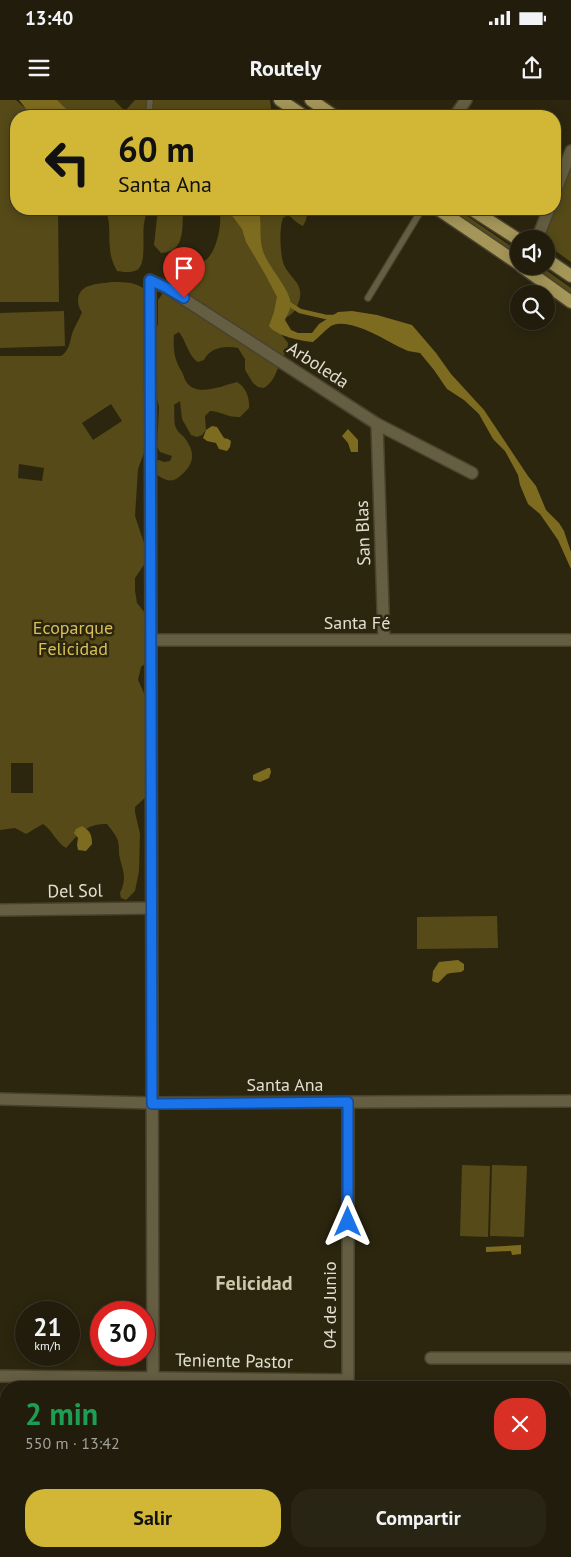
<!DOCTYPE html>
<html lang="es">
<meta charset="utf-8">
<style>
body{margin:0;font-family:"PT Sans",sans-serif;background:#292514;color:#f1f3f6;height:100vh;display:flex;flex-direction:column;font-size:19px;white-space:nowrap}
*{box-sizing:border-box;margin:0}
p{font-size:16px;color:#a2a19d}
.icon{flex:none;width:28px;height:28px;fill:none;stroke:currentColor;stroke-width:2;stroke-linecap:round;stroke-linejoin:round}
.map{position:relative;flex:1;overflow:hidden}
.panel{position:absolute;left:0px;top:1281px;width:571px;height:176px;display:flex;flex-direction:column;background:#211c0b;border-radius:20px 20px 0 0;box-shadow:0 2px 12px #0003,0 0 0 1px #3e3a2c}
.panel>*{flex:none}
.banner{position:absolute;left:10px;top:10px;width:551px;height:105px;border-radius:20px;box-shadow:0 2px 12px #0003,0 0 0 1px #3e3a2c;background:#d2b635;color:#111;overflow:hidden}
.controls{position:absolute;left:510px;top:130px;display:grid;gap:10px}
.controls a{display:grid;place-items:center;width:45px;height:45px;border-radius:50%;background:#211c0b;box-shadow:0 2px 12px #0003,0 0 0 1px #3e3a2c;font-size:25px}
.speed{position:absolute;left:15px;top:1201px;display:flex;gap:10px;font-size:25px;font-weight:700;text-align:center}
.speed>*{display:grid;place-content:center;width:65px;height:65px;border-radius:50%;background:#211c0b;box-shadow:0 2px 12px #0003,0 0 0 1px #3e3a2c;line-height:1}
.speed small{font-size:12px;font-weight:400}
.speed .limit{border:8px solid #d22;background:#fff;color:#111}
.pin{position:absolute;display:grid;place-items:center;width:42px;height:42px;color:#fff;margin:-51px -21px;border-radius:50% 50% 50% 0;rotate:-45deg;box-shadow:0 0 5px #0007}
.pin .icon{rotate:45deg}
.me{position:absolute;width:55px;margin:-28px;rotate:0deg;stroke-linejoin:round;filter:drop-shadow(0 0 4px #0008)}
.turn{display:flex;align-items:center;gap:18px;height:105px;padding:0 25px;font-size:22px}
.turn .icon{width:65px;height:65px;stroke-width:2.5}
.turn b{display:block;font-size:35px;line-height:42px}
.round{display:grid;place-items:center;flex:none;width:52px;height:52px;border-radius:20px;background:#292514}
.head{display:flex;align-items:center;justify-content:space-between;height:85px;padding:0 25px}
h1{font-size:30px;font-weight:800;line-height:38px;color:#1e9e55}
.cta{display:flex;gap:10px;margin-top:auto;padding:10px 25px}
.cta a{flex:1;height:58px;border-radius:20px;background:#d2b635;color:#111;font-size:20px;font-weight:800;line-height:58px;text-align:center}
.cta a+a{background:#292514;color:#f1f3f6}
.status{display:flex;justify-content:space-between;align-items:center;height:35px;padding:0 25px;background:#211c0b;direction:ltr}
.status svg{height:14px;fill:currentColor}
header{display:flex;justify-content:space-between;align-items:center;height:65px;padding:0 25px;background:#211c0b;font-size:22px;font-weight:800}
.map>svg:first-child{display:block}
</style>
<div class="status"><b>13:40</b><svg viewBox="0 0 49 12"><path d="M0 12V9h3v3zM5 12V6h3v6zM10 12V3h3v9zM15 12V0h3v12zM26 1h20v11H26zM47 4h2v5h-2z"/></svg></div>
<header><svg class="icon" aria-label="menu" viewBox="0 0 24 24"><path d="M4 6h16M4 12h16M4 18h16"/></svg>Routely<svg class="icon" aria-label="share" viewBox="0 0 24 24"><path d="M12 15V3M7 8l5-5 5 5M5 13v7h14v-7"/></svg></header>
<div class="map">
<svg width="571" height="1457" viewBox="0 0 571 1457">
<rect width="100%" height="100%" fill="#2c260f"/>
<g fill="#554a18" fill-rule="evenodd">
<path d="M0 0H16L24 7 35 0H114L125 11 135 0H270L272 16H16V109H58L59 202H0Z"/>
<path d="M571 64V162L546 144V139H542L554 109H555V105Z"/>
<path d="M104 109H147C146 114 145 119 144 124 142 135 147 164 137 170 132 173 123 172 117 171 113 163 110 156 110 148 108 134 112 121 104 109Z"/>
<path d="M158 109H183C182 127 186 152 161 153L154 145Z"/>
<path d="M219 109H308L306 120 303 126C296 123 294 119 288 115L283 118C279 128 280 155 284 165 291 180 306 184 298 204 294 213 291 216 281 219L277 229 288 243C288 251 284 254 281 261 276 272 274 282 264 288L258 287 253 283 245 270V259L238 248C225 245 209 248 204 260L198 262C189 257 186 241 179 232L174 235C173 249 174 260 182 272 184 276 185 282 189 285 200 296 225 285 237 282 246 287 250 299 249 308L240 317C229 318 220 311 210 311L205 316 206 330 202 335 197 337 191 335 182 319 180 301 174 305C175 312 173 321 176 328 178 332 181 334 184 337 196 353 195 364 179 377 171 384 162 379 155 373L153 362 159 360 164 362 170 361 172 356 160 352 157 347 159 307 152 278 156 273 153 240 158 224V200C164 193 168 181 170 172L166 168C166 160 175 146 185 154 188 156 191 160 194 163 198 163 202 162 206 160 217 151 223 121 219 109Z"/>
<path d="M448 109H457L519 152V158Z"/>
<path d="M531 166H540L571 188V194Z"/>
<path d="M112 182C126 182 138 182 148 192V224L144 244 145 258 144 289 146 302 145 350 138 369 135 416 146 449V462L135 478V491L137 503 145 513 151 524 146 563 141 567 138 580 152 611 149 694 135 707V712L140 734 139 771 135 791 126 800 121 798 120 793C128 776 122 770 119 754 119 750 119 745 118 741 116 735 111 729 107 724 95 723 82 729 74 739 71 742 69 745 66 748 56 742 53 731 43 724L26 734 15 728 0 730V256H61C72 249 69 237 75 227 77 222 80 218 82 212 79 208 78 205 78 200 79 183 99 184 112 182ZM111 304 122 321 93 340 82 323ZM19 364 44 368 42 381 18 378ZM11 663H33V693H11Z"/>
<path d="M64 211 65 246 0 248V213Z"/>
<path d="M497 816 498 848 417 849V817Z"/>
<path d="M462 1065 490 1066 488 1137 460 1136Z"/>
<path d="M492 1065 527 1066 524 1137 490 1136Z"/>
</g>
<g fill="#7d6c1f">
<path d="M19 0H57L73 16H32Z"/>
<path d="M227 109H258C263 121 258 137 263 151 269 169 291 189 291 206 290 210 287 215 285 220L291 230 298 233H312L319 224 338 212 352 211 377 215 412 225 436 253 451 274 484 310 528 376 536 386 546 410 559 423 564 431 571 452V469L558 440 540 414 528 404 520 385 518 375 505 351 493 339 479 314 464 300 447 289 434 270 420 253C416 252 412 252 408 251 390 244 351 216 331 226 325 230 319 237 313 242 301 241 276 236 269 226L274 212 277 197 265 174 246 142 242 129Z"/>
<path d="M212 326 217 327 224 338 228 339 231 341 230 347 227 351 219 349 216 343 207 341 203 338 206 330Z"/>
<path d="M348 329 358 340V352H351L348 343 342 336Z"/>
<path d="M268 668H270L271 672 269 678 260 682 253 680V675L255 674Z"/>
<path d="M82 726C90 731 92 734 92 744L86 751 78 750 77 745 78 738 74 733 76 729Z"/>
<path d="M458 860 464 864V870L461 872 451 873 447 874 438 883 432 881 433 871 439 862Z"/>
<path d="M521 1145V1154L512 1155 511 1151 486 1152V1147Z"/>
</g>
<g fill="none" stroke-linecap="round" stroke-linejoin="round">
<path stroke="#7d6c1f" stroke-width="4.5" d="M286 202 300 211 326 217H337"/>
<g stroke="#49432e" stroke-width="8">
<g id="service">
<path d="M149 16 150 0"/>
<path d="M368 198 422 109"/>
</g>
</g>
<g stroke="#49432e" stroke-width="14">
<g id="minor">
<path d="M455 16 466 0"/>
<path d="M555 92 571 51"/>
<path d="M537 139 549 109"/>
<path d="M377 324 384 540"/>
<path d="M151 540H571"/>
<path d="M0 810 151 808"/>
<path d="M0 999 152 1003 571 1001"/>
<path d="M348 1003V1286"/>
<path d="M431 1258H571"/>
<path d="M0 1276 348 1280"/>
<path d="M153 1288 150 180 167 188 377 324 472 373"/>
<path d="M565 1442 571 1440"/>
<path d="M154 1451V1457"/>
<path d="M479 1457 511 1451"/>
</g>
</g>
<g stroke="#49432e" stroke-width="15">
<g id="primary">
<path d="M280 0 304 16"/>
<path d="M311 0 334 16"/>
<path d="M438 109 519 164"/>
<path d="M471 109 519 140"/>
<path d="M546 159 571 176"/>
<path d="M521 166 571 202"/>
</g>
</g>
<use href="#service" stroke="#655e42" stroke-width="5.5"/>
<use href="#minor" stroke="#655e42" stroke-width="11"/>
<use href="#primary" stroke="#a49659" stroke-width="12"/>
</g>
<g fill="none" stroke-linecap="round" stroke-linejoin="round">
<g stroke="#114b97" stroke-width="12">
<path id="route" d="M184 198 167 188 150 180 152 1004 348 1002V1122"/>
</g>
<use href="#route" stroke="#1a73e8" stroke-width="9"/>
</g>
<g text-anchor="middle" stroke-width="5" stroke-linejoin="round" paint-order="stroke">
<g font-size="18" fill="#e2ded0" stroke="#2c260f">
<text transform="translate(318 265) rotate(33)" y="6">Arboleda</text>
<text transform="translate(363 433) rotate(-92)" y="6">San Blas</text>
<text x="357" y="529">Santa Fé</text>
<text transform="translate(75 791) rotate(-1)" y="6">Del Sol</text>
<text x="285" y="991">Santa Ana</text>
<text transform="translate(330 1205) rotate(-90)" y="6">04 de Junio</text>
<text transform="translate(234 1261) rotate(1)" y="6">Teniente Pastor</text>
</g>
<g font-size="18" fill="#d8c059" stroke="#2c260f">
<text x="73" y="534">Ecoparque<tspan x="73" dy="21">Felicidad</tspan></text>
</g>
<g font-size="20" font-weight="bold" fill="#cdc7ab" stroke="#2c260f">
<text x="254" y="1190">Felicidad</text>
</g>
</g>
</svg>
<div class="controls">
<a><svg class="icon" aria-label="sound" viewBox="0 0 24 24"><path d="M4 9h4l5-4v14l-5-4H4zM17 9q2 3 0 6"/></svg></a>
<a><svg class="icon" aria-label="search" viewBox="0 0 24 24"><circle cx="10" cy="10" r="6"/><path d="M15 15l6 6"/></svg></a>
</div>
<div class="speed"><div>21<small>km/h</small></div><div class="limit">30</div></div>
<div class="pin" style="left:184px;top:198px;background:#d93025"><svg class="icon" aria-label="arrive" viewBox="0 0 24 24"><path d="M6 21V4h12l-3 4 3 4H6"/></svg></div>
<svg class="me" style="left:348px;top:1122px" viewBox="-20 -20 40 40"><path d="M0-17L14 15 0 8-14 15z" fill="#1a73e8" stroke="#fff" stroke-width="4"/></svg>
<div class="banner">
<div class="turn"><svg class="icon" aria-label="left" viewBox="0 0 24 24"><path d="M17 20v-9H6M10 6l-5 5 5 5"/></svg><div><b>60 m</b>Santa Ana</div></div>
</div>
<section class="panel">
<div class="head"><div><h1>2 min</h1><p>550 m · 13:42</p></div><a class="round" style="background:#d93025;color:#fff"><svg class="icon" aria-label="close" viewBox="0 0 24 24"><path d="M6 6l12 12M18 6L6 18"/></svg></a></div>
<div class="cta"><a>Salir</a><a>Compartir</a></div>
</section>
</div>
